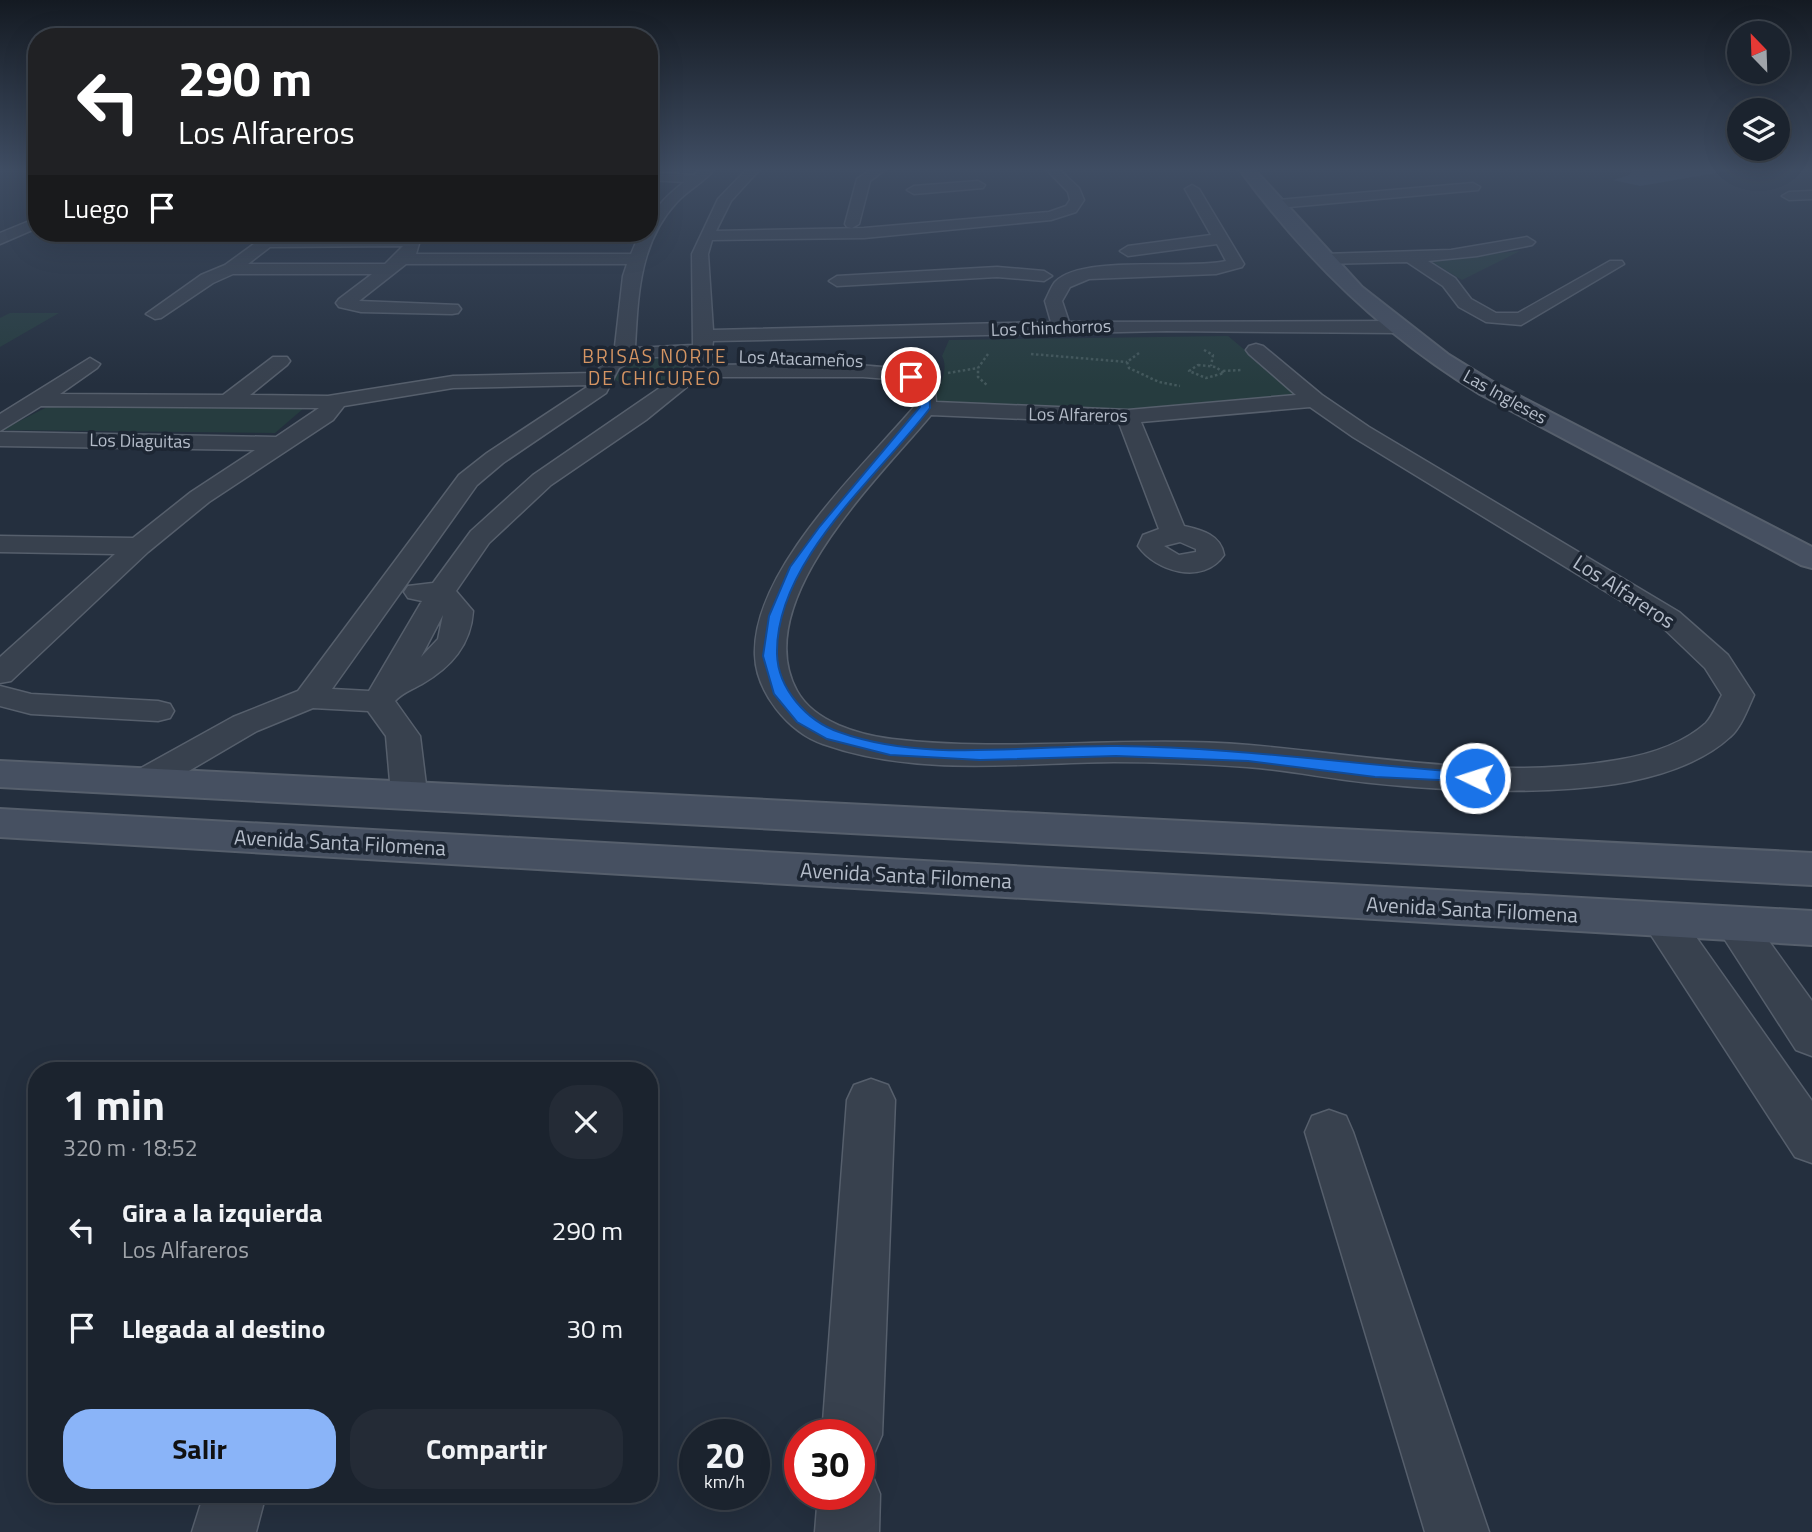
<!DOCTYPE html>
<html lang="es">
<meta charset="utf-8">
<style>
body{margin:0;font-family:"Titillium Web",sans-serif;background:#242b36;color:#f1f3f6;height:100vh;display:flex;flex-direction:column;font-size:26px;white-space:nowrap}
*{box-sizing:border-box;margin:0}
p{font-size:23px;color:#a0a4aa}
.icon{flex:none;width:38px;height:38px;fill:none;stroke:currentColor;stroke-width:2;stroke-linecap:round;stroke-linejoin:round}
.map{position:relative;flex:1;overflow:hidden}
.sheet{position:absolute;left:28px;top:1062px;width:630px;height:441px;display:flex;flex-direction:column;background:#1b232e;border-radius:28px;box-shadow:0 7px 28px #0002,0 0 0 2px #39404a}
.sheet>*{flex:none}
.hud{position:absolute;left:28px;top:28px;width:630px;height:214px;border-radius:28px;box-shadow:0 7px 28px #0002,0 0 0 2px #39404a;background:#202124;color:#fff;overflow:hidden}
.needle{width:46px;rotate:337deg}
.controls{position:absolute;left:1727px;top:21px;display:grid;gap:14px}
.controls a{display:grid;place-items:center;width:63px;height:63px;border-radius:50%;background:#1b232e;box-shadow:0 7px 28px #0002,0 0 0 2px #39404a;font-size:35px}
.speed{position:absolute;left:679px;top:1419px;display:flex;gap:14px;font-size:35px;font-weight:700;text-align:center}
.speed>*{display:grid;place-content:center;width:91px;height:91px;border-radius:50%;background:#1b232e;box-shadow:0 7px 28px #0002,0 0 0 2px #39404a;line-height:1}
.speed small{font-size:18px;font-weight:400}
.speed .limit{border:10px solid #d22;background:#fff;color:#111}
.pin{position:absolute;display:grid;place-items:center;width:60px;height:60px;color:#fff;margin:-30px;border:4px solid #fff;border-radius:50%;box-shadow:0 2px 7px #0007}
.me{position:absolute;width:77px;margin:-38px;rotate:274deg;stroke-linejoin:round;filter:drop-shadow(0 0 5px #0008)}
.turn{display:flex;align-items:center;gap:24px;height:147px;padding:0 35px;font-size:32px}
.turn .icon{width:91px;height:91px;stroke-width:2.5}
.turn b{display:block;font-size:49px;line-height:60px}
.then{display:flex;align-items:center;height:66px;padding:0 35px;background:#0003;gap:14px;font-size:26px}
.round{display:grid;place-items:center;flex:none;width:74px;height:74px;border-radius:28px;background:#242b36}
.headline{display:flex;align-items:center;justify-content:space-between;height:119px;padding:0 35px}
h1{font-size:42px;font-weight:700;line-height:52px}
.primary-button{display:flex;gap:14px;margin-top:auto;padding:14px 35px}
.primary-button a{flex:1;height:80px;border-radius:28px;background:#8ab4f8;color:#111;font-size:28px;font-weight:700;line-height:80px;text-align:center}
.primary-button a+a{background:#242b36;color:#f1f3f6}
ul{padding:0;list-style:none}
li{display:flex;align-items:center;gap:21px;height:98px;padding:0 35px}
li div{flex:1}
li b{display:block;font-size:26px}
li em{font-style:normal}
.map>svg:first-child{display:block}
</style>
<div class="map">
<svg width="1812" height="1532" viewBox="0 0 1812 1532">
<rect width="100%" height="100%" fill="#242f3e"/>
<g fill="#263c3f">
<path d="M1520 251 1462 280 1429 260Z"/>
<path d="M10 313H59L0 347V318Z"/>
<path d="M1228 336 1299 395 1122 412 933 405C937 389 950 371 942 356L949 340Z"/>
<path d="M665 354 682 355 690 360C684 366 676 376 669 381 652 390 627 390 613 378L636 359Z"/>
<path d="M47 407 304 408 275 433 2 430Z"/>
</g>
<path fill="#394c67" d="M1633 170H1728V171L1640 186 1613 180 1629 175Z"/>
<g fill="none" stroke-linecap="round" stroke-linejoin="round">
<g stroke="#565f6c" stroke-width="3">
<g id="street">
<path d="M700 170H714C704 182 688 190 677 202 639 243 638 295 635 348L693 345 692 254 718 199 746 170H759L731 201 716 231 864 228 1049 212 1066 206 1070 200 1068 192 1047 170H1060L1079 188 1084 200 1076 212 1051 220 864 238 712 240 708 254 713 330 1051 322 1045 301C1048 295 1051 287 1055 282 1081 254 1188 270 1226 261L1217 244 1128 256 1120 251 1128 246 1211 235 1185 189 1192 185 1199 189 1244 264 1242 267 1216 274 1089 279 1070 287 1062 301 1069 322 1398 321 1407 327 1398 333 1167 331 713 341 710 365C737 365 901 360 911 374L901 380 863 377H699L646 420 551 485 489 543 456 591 473 611C471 645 451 667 422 684 413 689 402 693 395 701L420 736 427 793 422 802 409 805 396 802 391 793 386 736 368 711 313 708 257 731 158 789 145 793 132 789 127 781 132 773 233 717 298 691 459 475 487 453 590 385 453 388 344 406 333 420 209 502 148 552 11 681 0 683V657L115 554 0 552V536L133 538 191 492 255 450 0 446V432L276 437 319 408 41 406 0 431V414L90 358 100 364 97 368 60 394 223 395 273 357H287L290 361 287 365 250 395 328 396 453 376 594 373 614 355 623 276 627 264H406L359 301 458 305 461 309 458 313 452 314 361 312 339 307 336 303 339 299 372 274H233L213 283 161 318 155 319 146 314 201 275 225 265 269 233H285L282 237 406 236 408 233H422L416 254H631L640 233H649C649 210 668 195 684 182L649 180V172L694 175ZM403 246 385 264H248L270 247ZM656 357H692L680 374 533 475 471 531 433 583 408 586 404 592 408 598 422 601 369 691 332 689 477 485 503 463 606 393 619 368 632 361ZM443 615 438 639 421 657Z"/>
<path d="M870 170H885L870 181 859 224 852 228 847 227 845 224 857 179Z"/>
<path d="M978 181 985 185 983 188 914 194 907 190 914 186Z"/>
<path d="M1473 183 1480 187 1478 190 1278 208 1271 204 1278 200Z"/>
<path d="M1812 191V199L1789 200 1782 196 1789 192Z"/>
<path d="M37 218V228L0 244V233Z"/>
<path d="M1527 237 1535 242 1532 245 1477 256 1428 261 1455 278 1471 299 1496 313H1518L1610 261H1622L1624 264 1521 325 1486 322 1459 307 1443 286 1407 262 1323 264 1315 259 1323 254 1451 250Z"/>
<path d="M997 267 1044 271 1052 276 1044 281 997 277 837 286 829 281 837 276Z"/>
<path d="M1256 344 1263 346 1322 395 1369 427 1679 612 1728 655 1754 695C1748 708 1741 728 1730 737 1701 764 1654 778 1615 784 1543 795 1445 791 1371 783 1330 779 1288 770 1247 767 1203 764 1158 762 1114 762 1018 763 916 777 823 744 788 732 756 692 755 655 752 570 862 468 914 407V378L917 374 924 372 934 378 936 402 1128 410 1296 395 1249 354 1246 350 1249 346ZM1310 407 1353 437 1659 624 1705 668 1722 695C1717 703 1713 716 1706 723 1683 744 1647 755 1617 760 1497 781 1368 755 1249 745 1130 735 1010 753 892 739 859 735 814 722 797 691 748 602 879 478 931 415L1119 423 1159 529 1143 535 1138 546C1155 571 1203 586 1224 555 1221 535 1202 530 1184 526L1141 422ZM1180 542 1196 549V552L1179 555 1164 546Z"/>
<path d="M0 686 31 694 158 701 170 704 174 711 170 718 158 721 31 714 0 706Z"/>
<path d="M1663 905 1677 910 1812 1101V1163L1795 1157 1649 932 1643 921 1649 910Z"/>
<path d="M1736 910 1750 915 1812 1001V1056L1796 1050 1716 926 1722 915Z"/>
<path d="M871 1079 888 1085 895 1100 882 1435 873 1456 859 1462V1435H822L847 1100 854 1085Z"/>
<path d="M1329 1110 1346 1116 1353 1132 1489 1532H1425L1305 1132 1312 1116Z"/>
<path d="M859 1467 871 1472 880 1494 879 1532H815L818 1494H859Z"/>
<path d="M204 1494H266L256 1532H192Z"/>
</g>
</g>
<g stroke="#565f6c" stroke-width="4">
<g id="secondary">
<path d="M1240 170H1255L1362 287 1449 355 1496 384 1812 547V568L1801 565 1480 394C1384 336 1306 260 1240 170Z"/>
<path d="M0 761 1812 853V885L0 787Z"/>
<path d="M0 809 1812 911V945L0 837Z"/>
</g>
</g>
<g stroke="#44595c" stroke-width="2.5" stroke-dasharray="2.5 2.5" stroke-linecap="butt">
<path d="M1204 350 1213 355 1211 366"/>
<path d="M1139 353 1127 362 1129 368 1159 382 1180 386"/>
<path d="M988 354 978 368V377L988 386"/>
<path d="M1031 354 1127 362"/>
<path d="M1198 365 1216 367 1224 373 1206 378 1189 371Z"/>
<path d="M1223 371 1241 370"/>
<path d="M948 373 978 368"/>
</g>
<use href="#street" fill="#38414e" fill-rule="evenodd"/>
<use href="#secondary" fill="#465061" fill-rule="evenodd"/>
</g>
<linearGradient id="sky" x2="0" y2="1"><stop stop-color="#141a22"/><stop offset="0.44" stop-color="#3f4d63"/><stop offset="1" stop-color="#3f4d63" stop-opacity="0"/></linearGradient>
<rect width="1812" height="385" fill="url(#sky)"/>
<path fill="#1a73e8" stroke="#114b97" stroke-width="2" d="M908 375 929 378 930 408C878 477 775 561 777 654 778 689 807 721 839 732 924 763 1028 745 1117 746 1237 747 1355 765 1475 773L1483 778 1481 782 1375 777 1248 761 1116 756 980 760 890 755 827 739 797 722 774 694 763 656 769 616 790 567 820 526 920 407 919 380 908 379Z"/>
<g text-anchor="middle" stroke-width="7" stroke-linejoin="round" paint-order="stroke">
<g font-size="18" fill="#b4bcc9" stroke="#1d2633">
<text transform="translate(1051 328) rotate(-2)" y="6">Los Chinchorros</text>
<text transform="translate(801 359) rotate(2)" y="6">Los Atacameños</text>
<text transform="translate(1505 397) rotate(29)" y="6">Las Ingleses</text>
<text transform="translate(1078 415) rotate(1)" y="6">Los Alfareros</text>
<text transform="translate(140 441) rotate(1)" y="6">Los Diaguitas</text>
</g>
<g font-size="19" letter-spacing="2" fill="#d59563" stroke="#1d2633">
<text x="655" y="363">BRISAS NORTE<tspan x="655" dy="22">DE CHICUREO</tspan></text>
</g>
<g font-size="21" fill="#b4bcc9" stroke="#1d2633">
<text transform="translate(1624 592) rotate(33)" y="7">Los Alfareros</text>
<text transform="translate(340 843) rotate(3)" y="7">Avenida Santa Filomena</text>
<text transform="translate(906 876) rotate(3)" y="7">Avenida Santa Filomena</text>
<text transform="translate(1472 910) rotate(3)" y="7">Avenida Santa Filomena</text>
</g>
</g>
</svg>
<div class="controls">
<a><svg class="needle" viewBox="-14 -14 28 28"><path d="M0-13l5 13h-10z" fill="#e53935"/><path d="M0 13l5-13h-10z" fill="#a0a4aa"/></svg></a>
<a><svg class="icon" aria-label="layers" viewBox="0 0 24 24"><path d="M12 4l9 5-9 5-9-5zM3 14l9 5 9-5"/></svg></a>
</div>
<div class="speed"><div>20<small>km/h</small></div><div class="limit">30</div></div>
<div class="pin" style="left:911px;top:377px;background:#d93025"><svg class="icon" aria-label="arrive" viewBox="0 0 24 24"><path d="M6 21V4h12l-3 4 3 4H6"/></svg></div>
<svg class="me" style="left:1475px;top:778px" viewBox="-20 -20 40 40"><circle r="17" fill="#1a73e8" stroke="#fff" stroke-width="3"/><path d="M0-11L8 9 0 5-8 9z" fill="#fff"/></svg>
<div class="hud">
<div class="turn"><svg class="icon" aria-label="left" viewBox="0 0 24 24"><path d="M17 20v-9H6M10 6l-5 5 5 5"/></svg><div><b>290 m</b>Los Alfareros</div></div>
<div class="then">Luego<svg class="icon" aria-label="arrive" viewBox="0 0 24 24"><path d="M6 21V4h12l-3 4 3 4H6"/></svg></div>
</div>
<section class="sheet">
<div class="headline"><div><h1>1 min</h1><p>320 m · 18:52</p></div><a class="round"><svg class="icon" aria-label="close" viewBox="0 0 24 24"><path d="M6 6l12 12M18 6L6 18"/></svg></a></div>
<ul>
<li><svg class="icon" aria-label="left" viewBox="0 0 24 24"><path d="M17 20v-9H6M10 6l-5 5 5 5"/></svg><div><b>Gira a la izquierda</b><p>Los Alfareros</p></div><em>290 m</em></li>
<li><svg class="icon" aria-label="arrive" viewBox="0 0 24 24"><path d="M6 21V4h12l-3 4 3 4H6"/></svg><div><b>Llegada al destino</b></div><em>30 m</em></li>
</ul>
<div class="primary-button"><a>Salir</a><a>Compartir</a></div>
</section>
</div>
